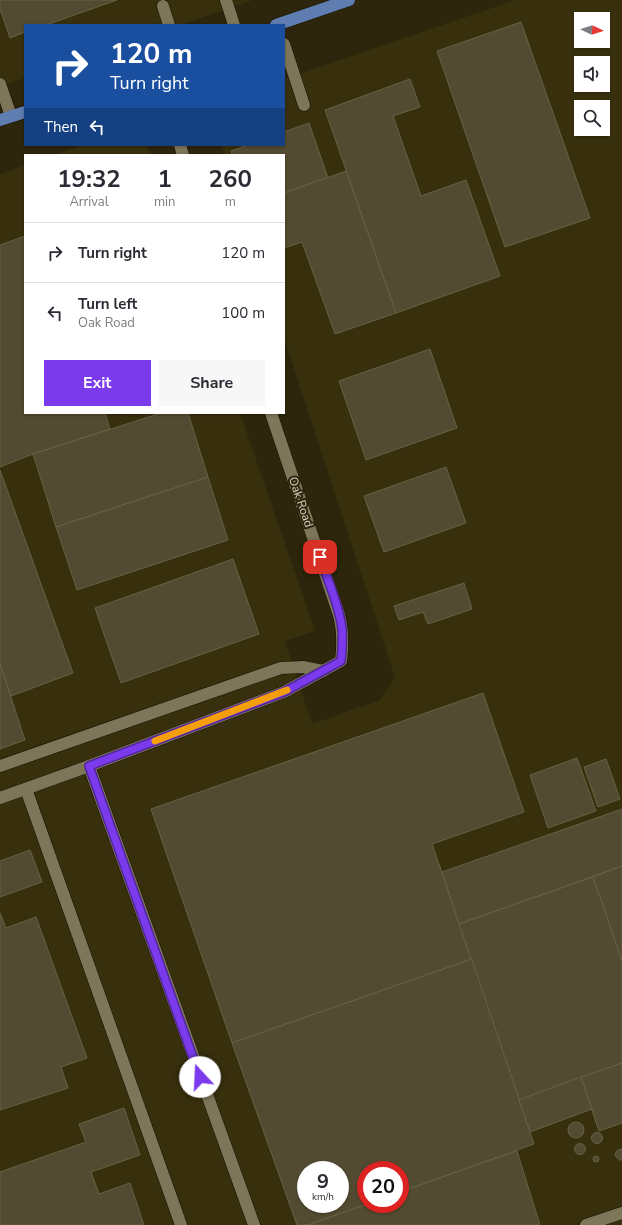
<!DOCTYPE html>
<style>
body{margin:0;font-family:"Nunito Sans",sans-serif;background:#f7f7f7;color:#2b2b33;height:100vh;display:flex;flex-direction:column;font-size:15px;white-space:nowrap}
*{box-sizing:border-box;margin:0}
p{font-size:13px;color:#7c7c81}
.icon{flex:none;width:22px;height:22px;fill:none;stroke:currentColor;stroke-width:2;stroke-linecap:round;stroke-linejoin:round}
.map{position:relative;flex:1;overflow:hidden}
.sheet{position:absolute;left:24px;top:154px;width:261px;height:260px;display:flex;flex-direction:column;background:#fff;border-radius:0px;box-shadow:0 1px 3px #0004}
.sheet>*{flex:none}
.banner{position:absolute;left:24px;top:24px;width:261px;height:122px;border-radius:0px;box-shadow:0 1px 3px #0004;background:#1a4fa0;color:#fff;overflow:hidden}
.needle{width:26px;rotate:94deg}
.fabs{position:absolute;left:574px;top:12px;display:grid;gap:8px}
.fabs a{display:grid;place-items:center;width:36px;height:36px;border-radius:0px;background:#fff;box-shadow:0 1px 3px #0004;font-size:20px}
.speed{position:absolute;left:297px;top:1161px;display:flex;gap:8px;font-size:20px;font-weight:700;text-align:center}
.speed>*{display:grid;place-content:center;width:52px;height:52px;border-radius:50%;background:#fff;box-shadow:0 1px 3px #0004;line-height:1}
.speed small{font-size:10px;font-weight:400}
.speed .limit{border:6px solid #d22;background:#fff;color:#111}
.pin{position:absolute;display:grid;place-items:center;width:34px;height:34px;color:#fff;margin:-17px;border-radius:8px;box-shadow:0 2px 6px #0006}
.me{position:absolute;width:44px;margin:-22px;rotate:340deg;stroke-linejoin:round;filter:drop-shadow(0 0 3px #0008)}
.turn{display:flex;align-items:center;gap:14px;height:84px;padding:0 20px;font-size:18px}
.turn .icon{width:52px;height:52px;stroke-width:2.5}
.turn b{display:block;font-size:28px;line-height:34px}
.then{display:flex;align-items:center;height:38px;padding:0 20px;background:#0003;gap:8px;font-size:15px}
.eta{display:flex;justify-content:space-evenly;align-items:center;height:68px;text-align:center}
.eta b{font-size:24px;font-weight:700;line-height:28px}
.action{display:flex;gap:8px;margin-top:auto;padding:8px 20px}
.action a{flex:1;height:46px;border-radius:0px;background:#7c3aed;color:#fff;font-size:16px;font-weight:700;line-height:46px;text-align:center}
.action a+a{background:#f7f7f7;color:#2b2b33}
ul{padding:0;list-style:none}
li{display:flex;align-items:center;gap:12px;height:60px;padding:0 20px;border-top:1px solid #e1e1e2}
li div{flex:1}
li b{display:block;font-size:15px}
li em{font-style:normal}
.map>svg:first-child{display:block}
</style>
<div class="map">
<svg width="622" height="1225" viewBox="0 0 622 1225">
<rect width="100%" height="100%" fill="#2d260c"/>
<g fill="#382f0c" fill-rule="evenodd">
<path d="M0 0H253L180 25H25V78L0 86Z"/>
<path d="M516 0H622V1225H0V174L25 165V413H240L315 631 285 641 312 724 380 700 395 677 284 338V155H224L221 145H284V79ZM581 19H603V41H581ZM581 63H603V85H581ZM581 107H603V129H581ZM306 1170H340V1204H306ZM366 1170H400V1204H366Z"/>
<path d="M83 145H147L151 155H54Z"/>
</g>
<g fill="#524b31" stroke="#686145" fill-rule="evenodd">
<path d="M0 0H117L46 25H25V32L10 38 0 9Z"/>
<path d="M521 22 590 218 505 247 437 51Z"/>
<path d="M410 79 420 107 393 116 421 196 466 180 500 276 396 313 325 110Z"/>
<path d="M309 123 328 178 284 193V155H232L231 151 248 145H284V132Z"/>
<path d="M346 171 396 313 335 334 302 242 284 248V193Z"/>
<path d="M25 236V413H105L110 429 33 454 0 467V245Z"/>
<path d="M430 349 457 428 366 460 339 381Z"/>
<path d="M161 413H188L208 477 56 527 33 454Z"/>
<path d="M446 467 466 523 384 552 364 496Z"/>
<path d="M0 470 73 673 11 696 0 664Z"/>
<path d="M208 477 228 540 77 590 56 527Z"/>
<path d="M233 559 259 634 121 683 95 608Z"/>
<path d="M464 583 472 609 428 624 423 612 399 620 394 606Z"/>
<path d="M0 664 25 740 0 749Z"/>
<path d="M483 693 524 812 432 844 472 959 232 1043 151 809Z"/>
<path d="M577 758 596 811 548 828 530 775Z"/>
<path d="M606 759 620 799 598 807 584 767Z"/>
<path d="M622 809V866L459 924 442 872Z"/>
<path d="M30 850 42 882 0 897V861Z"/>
<path d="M622 866V961L593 877Z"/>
<path d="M593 877 622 961V1063L519 1100 459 924Z"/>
<path d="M0 913 6 928 36 917 87 1058 61 1067 68 1088 0 1110Z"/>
<path d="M472 959 534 1144 400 1192V1170H366L367 1204 308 1225H297L232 1043ZM306 1170H340V1204H306Z"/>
<path d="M622 1063V1123L599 1131 581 1077Z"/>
<path d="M581 1077 592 1109 530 1132 519 1100Z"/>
<path d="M124 1108 140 1155 91 1172 99 1194 130 1183 144 1225H0V1172L86 1142 79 1124Z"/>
<circle cx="576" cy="1130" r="8"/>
<circle cx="597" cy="1138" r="5.5"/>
<circle cx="580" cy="1149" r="5.5"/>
<path d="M620 1149H622V1160H620L616 1157 615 1154 617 1151Z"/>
<path d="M517 1151 540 1225H308L367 1204H400V1192Z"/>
<circle cx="596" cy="1159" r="3"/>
</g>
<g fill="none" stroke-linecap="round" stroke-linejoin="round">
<g stroke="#150f00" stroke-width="13">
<g id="minor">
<path d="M226 0 234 25"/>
<path d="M163 6 169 25"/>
<path d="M284 44 304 105"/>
<path d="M0 84 11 116"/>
<path d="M180 145 183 155"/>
<path d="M0 766 281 668 303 667 323 671"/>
<path d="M89 766 254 1225"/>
<path d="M26 789 181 1225"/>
<path d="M0 798 89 766 284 692 341 661C343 645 343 630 339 615L271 413"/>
<path d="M586 1225 622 1213"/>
</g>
</g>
<g stroke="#150f00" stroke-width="13">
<g id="major">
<path d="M276 25 349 0"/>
<path d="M0 120 25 112"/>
</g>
</g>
<use href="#minor" stroke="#7d7659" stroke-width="12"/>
<use href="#major" stroke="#607db1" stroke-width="12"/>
</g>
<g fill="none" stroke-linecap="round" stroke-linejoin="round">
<g stroke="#51269a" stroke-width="10">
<path id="route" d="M200 1077 89 766 284 692 341 661C342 650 343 640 342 629 340 607 327 579 320 557"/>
</g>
<use href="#route" stroke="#7c3aed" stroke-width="7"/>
<path stroke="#f59e0b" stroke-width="7" d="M155 741 287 690"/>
</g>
<g text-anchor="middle" stroke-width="4" stroke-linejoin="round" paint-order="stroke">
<g font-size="12" fill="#d7d3c3" stroke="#2d260c">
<text transform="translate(301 502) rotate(71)" y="4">Oak Road</text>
</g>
</g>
</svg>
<div class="fabs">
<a><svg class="needle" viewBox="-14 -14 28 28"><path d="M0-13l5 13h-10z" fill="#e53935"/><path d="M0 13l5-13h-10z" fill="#7c7c81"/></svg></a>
<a><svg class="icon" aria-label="sound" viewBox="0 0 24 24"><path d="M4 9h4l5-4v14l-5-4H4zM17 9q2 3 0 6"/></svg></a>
<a><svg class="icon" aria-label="search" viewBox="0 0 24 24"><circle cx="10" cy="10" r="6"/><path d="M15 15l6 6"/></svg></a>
</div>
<div class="speed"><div>9<small>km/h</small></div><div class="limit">20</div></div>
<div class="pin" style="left:320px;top:557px;background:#d93025"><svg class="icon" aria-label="arrive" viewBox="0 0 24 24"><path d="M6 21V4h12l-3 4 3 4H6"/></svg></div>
<svg class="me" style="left:200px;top:1077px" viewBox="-20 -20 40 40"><circle r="19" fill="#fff"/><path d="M0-13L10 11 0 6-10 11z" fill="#7c3aed"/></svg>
<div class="banner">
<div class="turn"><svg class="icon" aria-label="right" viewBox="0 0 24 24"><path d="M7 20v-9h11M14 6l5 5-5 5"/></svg><div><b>120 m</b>Turn right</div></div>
<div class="then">Then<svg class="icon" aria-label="left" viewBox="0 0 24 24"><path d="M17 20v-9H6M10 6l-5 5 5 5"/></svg></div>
</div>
<section class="sheet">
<div class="eta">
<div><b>19:32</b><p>Arrival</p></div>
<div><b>1</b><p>min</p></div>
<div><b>260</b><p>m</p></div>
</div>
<ul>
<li><svg class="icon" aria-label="right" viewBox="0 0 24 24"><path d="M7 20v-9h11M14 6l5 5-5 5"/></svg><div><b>Turn right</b></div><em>120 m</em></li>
<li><svg class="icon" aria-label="left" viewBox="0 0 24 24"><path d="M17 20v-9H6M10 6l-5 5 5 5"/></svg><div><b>Turn left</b><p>Oak Road</p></div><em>100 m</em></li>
</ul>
<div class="action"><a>Exit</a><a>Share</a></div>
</section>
</div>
